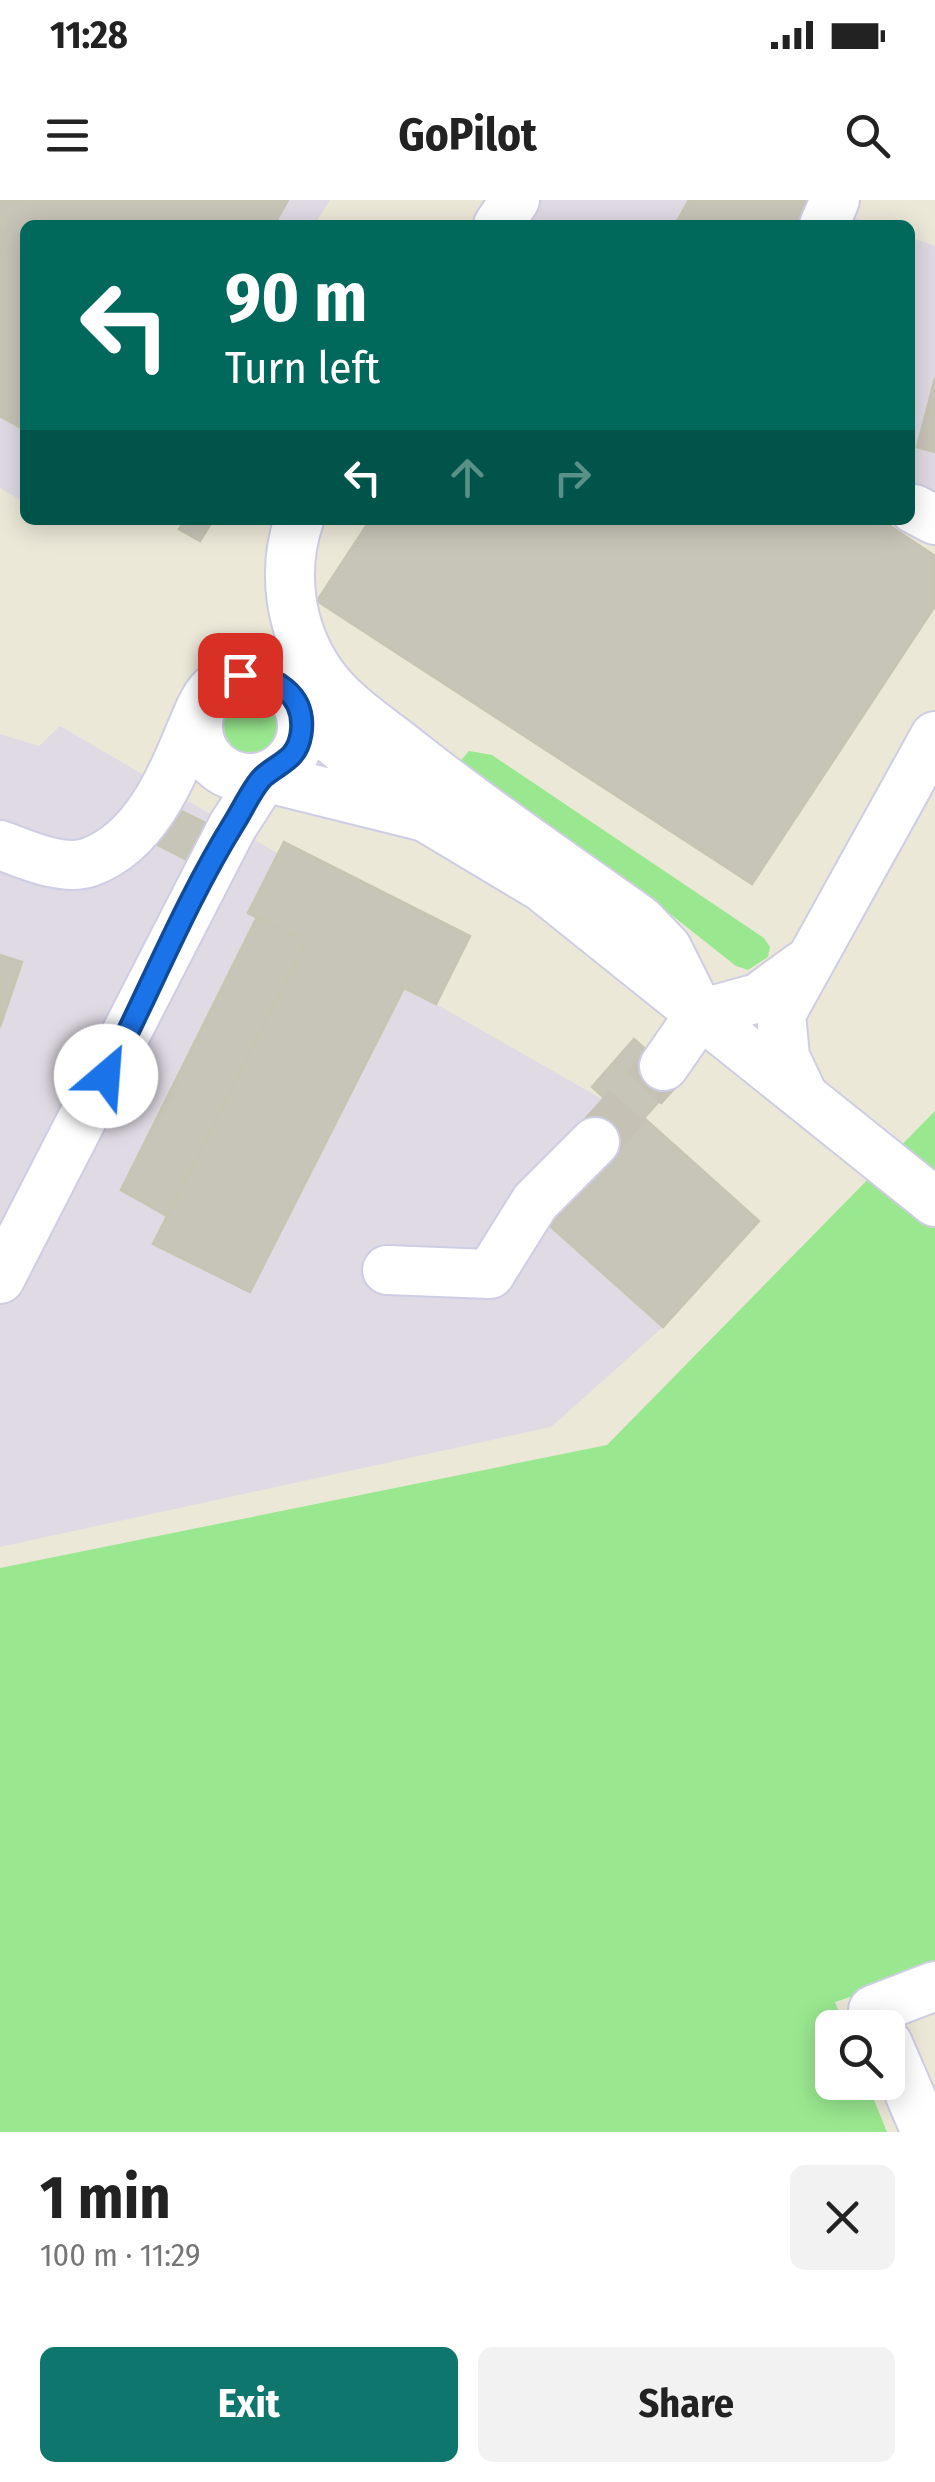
<!DOCTYPE html>
<meta charset="utf-8">
<style>
body{margin:0;font-family:"Fira Sans Condensed",sans-serif;background:#f2f2f2;color:#222;height:100vh;display:flex;flex-direction:column;font-size:38px;white-space:nowrap}
*{box-sizing:border-box;margin:0}
p{font-size:32px;color:#767676}
.icon{flex:none;width:55px;height:55px;fill:none;stroke:currentColor;stroke-width:2;stroke-linecap:round;stroke-linejoin:round}
.map{position:relative;height:1932px;overflow:hidden}
.details{display:flex;flex-direction:column;background:#fff;flex:1}
.details>*{flex:none}
.top-card{position:absolute;left:20px;top:20px;width:895px;height:305px;border-radius:15px;box-shadow:0 5px 25px #0003;background:#00695c;color:#fff;overflow:hidden}
.buttons{position:absolute;left:815px;top:1810px;display:grid;gap:20px}
.buttons a{display:grid;place-items:center;width:90px;height:90px;border-radius:15px;background:#fff;box-shadow:0 5px 25px #0003;font-size:50px}
.pin{position:absolute;display:grid;place-items:center;width:85px;height:85px;color:#fff;margin:-42px;border-radius:20px;box-shadow:0 5px 15px #0006}
.me{position:absolute;width:110px;margin:-55px;rotate:27deg;stroke-linejoin:round;filter:drop-shadow(0 0 8px #0008)}
.turn{display:flex;align-items:center;gap:35px;height:210px;padding:0 40px;font-size:45px}
.turn .icon{width:130px;height:130px;stroke-width:2.5}
.turn b{display:block;font-size:70px;line-height:85px}
.lanes{display:flex;align-items:center;height:95px;padding:0 40px;background:#0003;justify-content:center;gap:50px;direction:ltr}
.lanes .off{opacity:.35}
.round{display:grid;place-items:center;flex:none;width:105px;height:105px;border-radius:15px;background:#f2f2f2}
.overview{display:flex;align-items:center;justify-content:space-between;height:170px;padding:0 40px}
h1{font-size:60px;font-weight:700;line-height:75px}
.action{display:flex;gap:20px;margin-top:auto;padding:20px 40px}
.action a{flex:1;height:115px;border-radius:15px;background:#0f766e;color:#fff;font-size:40px;font-weight:700;line-height:115px;text-align:center}
.action a+a{background:#f2f2f2;color:#222}
.status{display:flex;justify-content:space-between;align-items:center;height:70px;padding:0 50px;background:#fff;direction:ltr}
.status svg{height:28px;fill:currentColor}
header{display:flex;justify-content:space-between;align-items:center;height:130px;padding:0 40px;background:#fff;font-size:45px;font-weight:700}
.map>svg:first-child{display:block}
</style>
<div class="status"><b>11:28</b><svg viewBox="0 0 49 12"><path d="M0 12V9h3v3zM5 12V6h3v6zM10 12V3h3v9zM15 12V0h3v12zM26 1h20v11H26zM47 4h2v5h-2z"/></svg></div>
<header><svg class="icon" aria-label="menu" viewBox="0 0 24 24"><path d="M4 6h16M4 12h16M4 18h16"/></svg>GoPilot<svg class="icon" aria-label="search" viewBox="0 0 24 24"><circle cx="10" cy="10" r="6"/><path d="M15 15l6 6"/></svg></header>
<div class="map">
<svg width="935" height="1932" viewBox="0 0 935 1932">
<rect width="100%" height="100%" fill="#ece8d8"/>
<g fill="#dfdae3">
<path d="M0 0H330L314 25H25V303L0 288Z"/>
<path d="M486 0H857L850 16 875 25H470Z"/>
<path d="M910 37 935 46V304L910 290Z"/>
<path d="M60 526 277 653 284 642 470 736 436 804 607 902 592 887 634 839 679 879 645 919 759 1021 663 1127 551 1227 0 1347V534L39 546Z"/>
</g>
<g fill="#99e88f">
<circle cx="254" cy="525" r="30"/>
<path d="M469 551 492 555 764 738 770 747 768 757 748 770 736 766 631 683 459 573 457 565Z"/>
<path d="M935 911V1769L835 1802 845 1827 832 1828V1882L867 1883 887 1932H0V1368L607 1245Z"/>
</g>
<g fill="#c7c4b8" stroke="#c7c5b2" stroke-width="2.5">
<path d="M0 0H288L274 25H25V230L0 216Z"/>
<path d="M689 0H810L796 25H675Z"/>
<path d="M935 178V252L917 247Z"/>
<path d="M185 320H213L200 341 179 329Z"/>
<path d="M370 320H881L935 356V406L752 684 317 401Z"/>
<path d="M175 608 210 625 191 662 156 644Z"/>
<path d="M284 642 470 736 436 804 404 788 250 1092 153 1044 306 742 248 713Z"/>
<path d="M257 717 306 742 167 1016 121 990Z"/>
<path d="M0 755 22 762 0 827Z"/>
<path d="M634 839 679 879 644 918 759 1021 663 1127 550 1026 612 957 587 935 613 906 592 887Z"/>
</g>
<g fill="none" stroke-linecap="round" stroke-linejoin="round">
<path stroke="#c5c2b5" stroke-width="48" stroke-dasharray="48 24" stroke-linecap="butt" d="M595 942 664 866"/>
<g stroke="#cecde3" stroke-width="52">
<g id="minor">
<path d="M498 25 515 0"/>
<path d="M824 25 835 0"/>
<path d="M914 309 935 320"/>
<path d="M299 320C282 370 289 428 320 473 341 504 376 526 405 549 481 609 561 664 640 720L667 748 700 814"/>
<circle cx="250" cy="526" r="52"/>
<path d="M425 617 542 687 935 1002"/>
<path d="M0 645C25 654 63 672 90 662 152 639 176 564 200 509"/>
<path d="M664 866 700 814 758 798 803 765"/>
<path d="M802 893 785 857 781 814 935 536"/>
<path d="M387 1070 490 1074 535 1002 595 942"/>
<path d="M0 1079 232 627 264 577 425 617 301 514"/>
<path d="M880 1828 873 1810 935 1786"/>
<path d="M888 1844 926 1932"/>
</g>
</g>
<use href="#minor" stroke="#fff" stroke-width="48"/>
</g>
<g fill="none" stroke-linecap="round" stroke-linejoin="round">
<g stroke="#114b97" stroke-width="25">
<path id="route" d="M106 876C149 793 185 702 234 623 243 609 252 588 263 577 280 562 297 560 301 534 307 494 274 475 240 475"/>
</g>
<use href="#route" stroke="#1a73e8" stroke-width="18"/>
</g>
</svg>
<div class="buttons">
<a><svg class="icon" aria-label="search" viewBox="0 0 24 24"><circle cx="10" cy="10" r="6"/><path d="M15 15l6 6"/></svg></a>
</div>
<div class="pin" style="left:240px;top:475px;background:#d93025"><svg class="icon" aria-label="arrive" viewBox="0 0 24 24"><path d="M6 21V4h12l-3 4 3 4H6"/></svg></div>
<svg class="me" style="left:106px;top:876px" viewBox="-20 -20 40 40"><circle r="19" fill="#fff"/><path d="M0-13L10 11 0 6-10 11z" fill="#1a73e8"/></svg>
<div class="top-card">
<div class="turn"><svg class="icon" aria-label="left" viewBox="0 0 24 24"><path d="M17 20v-9H6M10 6l-5 5 5 5"/></svg><div><b>90 m</b>Turn left</div></div>
<div class="lanes"><svg class="icon" aria-label="left" viewBox="0 0 24 24"><path d="M17 20v-9H6M10 6l-5 5 5 5"/></svg><svg class="icon off" aria-label="ahead" viewBox="0 0 24 24"><path d="M12 20V5M6 11l6-6 6 6"/></svg><svg class="icon off" aria-label="right" viewBox="0 0 24 24"><path d="M7 20v-9h11M14 6l5 5-5 5"/></svg></div>
</div>
</div>
<section class="details">
<div class="overview"><div><h1>1 min</h1><p>100 m · 11:29</p></div><a class="round"><svg class="icon" aria-label="close" viewBox="0 0 24 24"><path d="M6 6l12 12M18 6L6 18"/></svg></a></div>
<div class="action"><a>Exit</a><a>Share</a></div>
</section>
